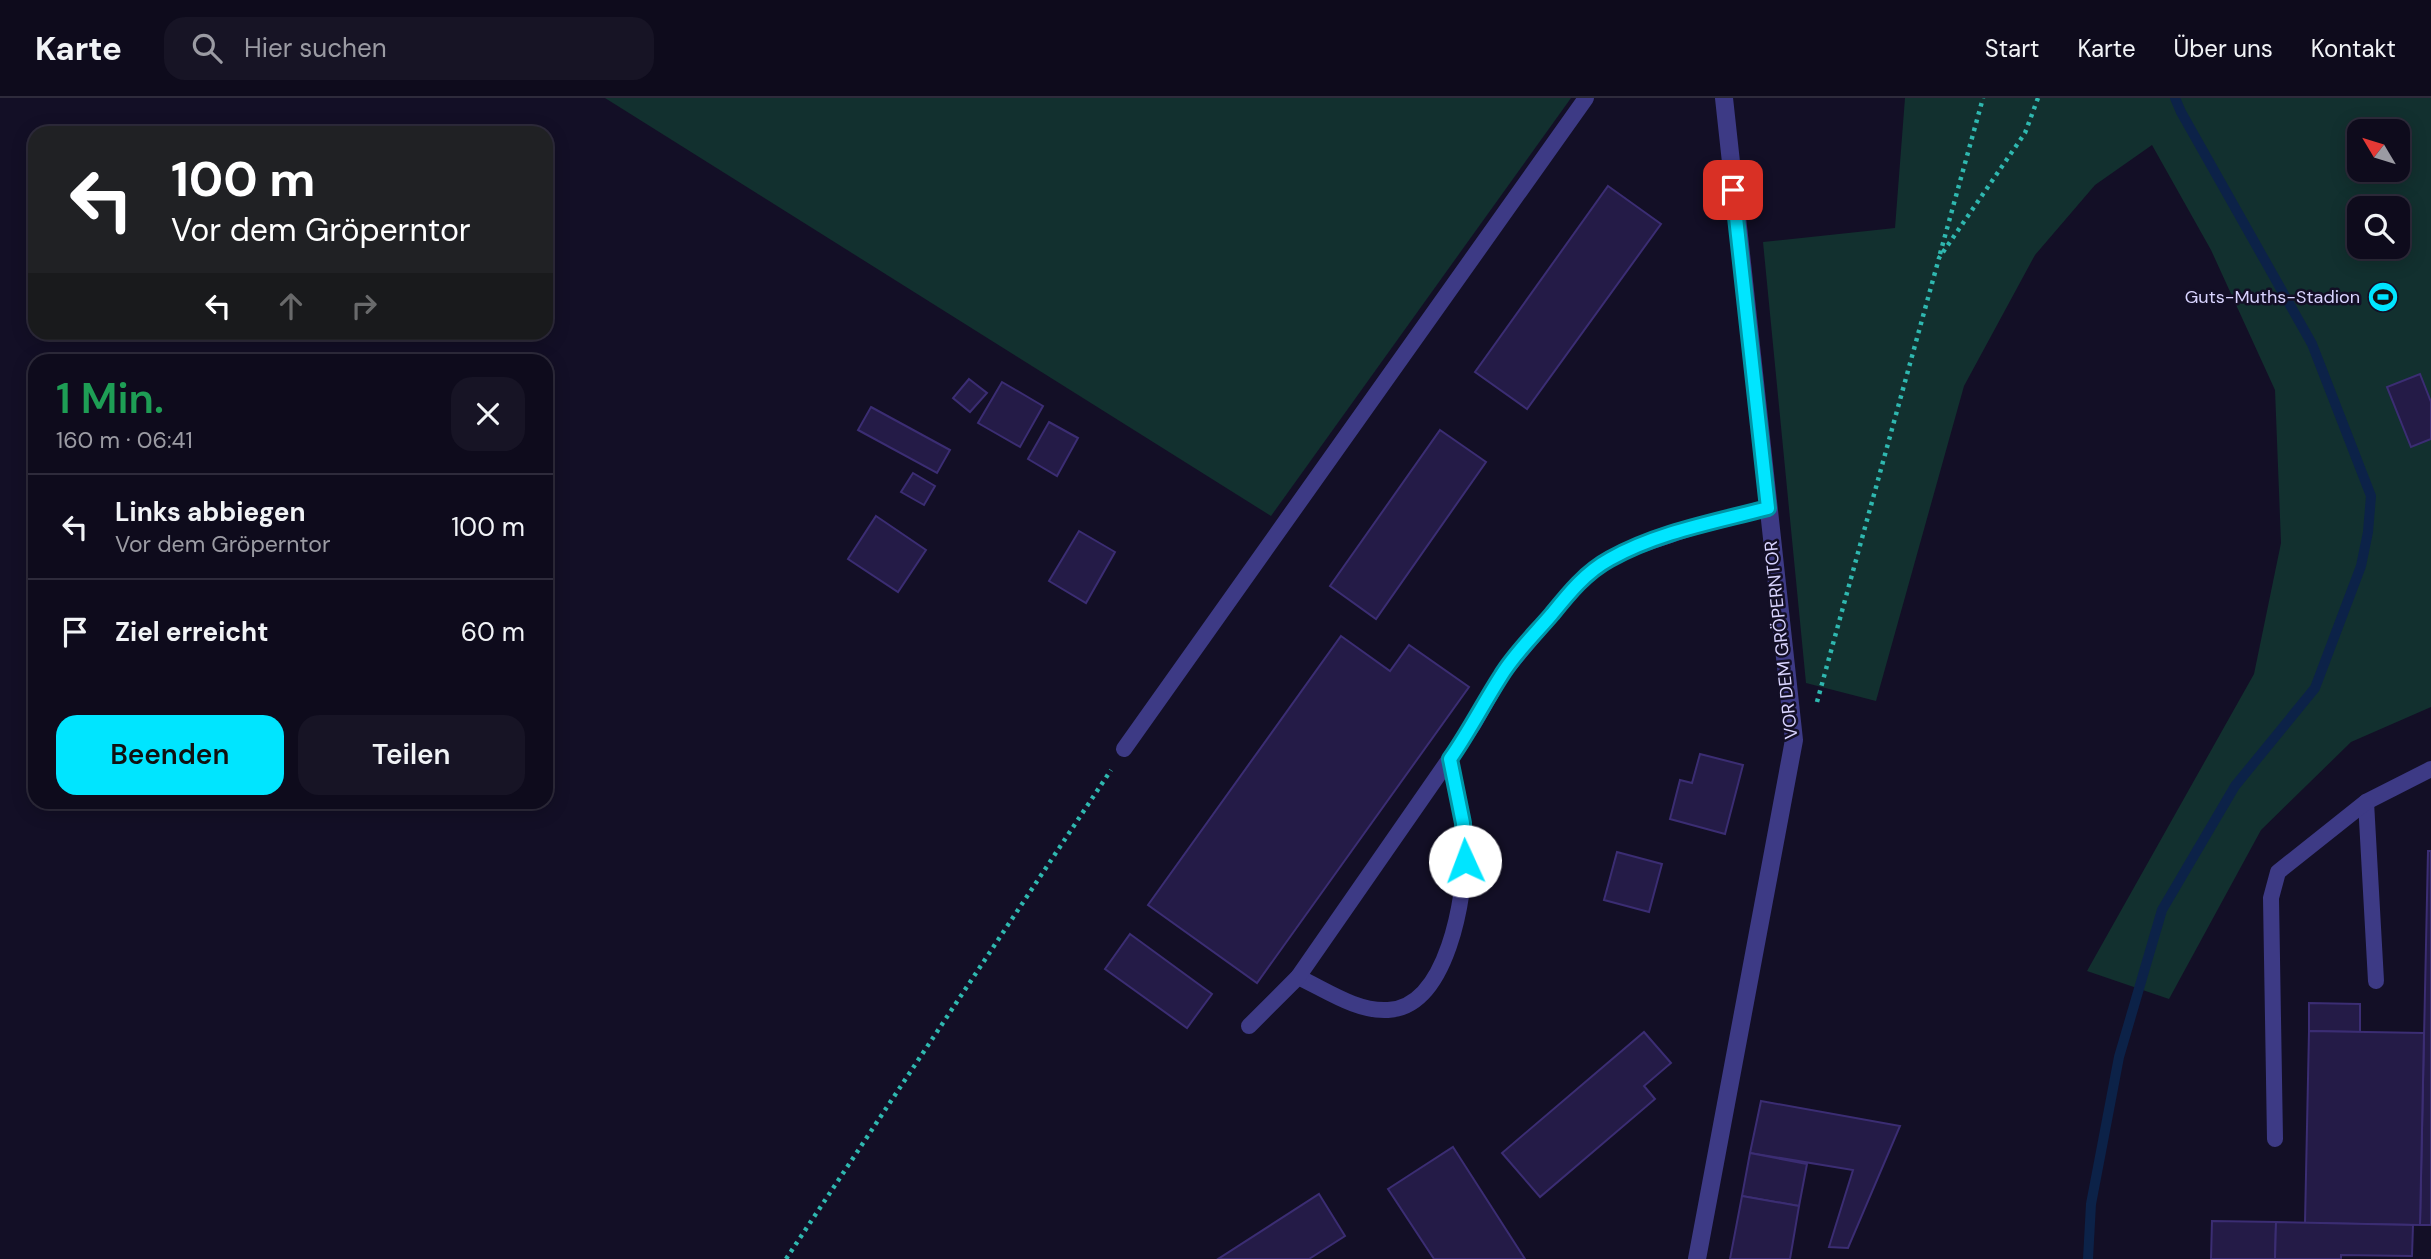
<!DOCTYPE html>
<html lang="de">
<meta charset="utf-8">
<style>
body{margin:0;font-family:"DM Sans",sans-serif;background:#171425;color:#f1f3f6;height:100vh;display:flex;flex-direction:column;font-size:26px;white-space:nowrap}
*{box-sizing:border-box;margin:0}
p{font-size:23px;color:#9b9ba3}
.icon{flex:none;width:38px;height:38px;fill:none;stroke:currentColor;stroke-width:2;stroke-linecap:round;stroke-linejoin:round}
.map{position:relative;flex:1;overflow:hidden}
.panel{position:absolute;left:28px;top:256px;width:525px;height:455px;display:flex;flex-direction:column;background:#0e0b1c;border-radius:21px;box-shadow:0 4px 18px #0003,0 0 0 2px #2e2b3b}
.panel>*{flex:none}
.guide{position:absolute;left:28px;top:28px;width:525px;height:214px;border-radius:21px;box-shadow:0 4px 18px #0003,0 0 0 2px #2e2b3b;background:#202124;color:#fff;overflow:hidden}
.needle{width:46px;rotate:308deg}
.fabs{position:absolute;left:2347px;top:21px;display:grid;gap:14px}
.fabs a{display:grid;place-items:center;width:63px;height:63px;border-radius:14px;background:#0e0b1c;box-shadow:0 4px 18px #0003,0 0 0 2px #2e2b3b;font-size:35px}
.pin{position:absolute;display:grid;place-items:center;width:60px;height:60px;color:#fff;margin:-30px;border-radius:14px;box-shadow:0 4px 10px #0006}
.me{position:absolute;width:77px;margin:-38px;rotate:358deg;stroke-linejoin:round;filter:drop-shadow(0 0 5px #0008)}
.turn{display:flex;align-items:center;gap:24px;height:147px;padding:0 28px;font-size:32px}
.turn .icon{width:91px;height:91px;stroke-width:2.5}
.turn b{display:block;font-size:49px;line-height:60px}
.lanes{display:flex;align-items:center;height:66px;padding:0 28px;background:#0003;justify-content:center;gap:35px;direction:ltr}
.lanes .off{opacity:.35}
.round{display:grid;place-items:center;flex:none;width:74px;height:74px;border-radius:21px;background:#171425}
.headline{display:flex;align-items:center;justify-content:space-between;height:119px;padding:0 28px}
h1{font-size:42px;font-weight:600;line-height:52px;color:#1e9e55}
.button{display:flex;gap:14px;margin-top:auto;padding:14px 28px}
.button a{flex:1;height:80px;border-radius:21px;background:#00e5ff;color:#111;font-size:28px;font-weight:600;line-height:80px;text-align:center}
.button a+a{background:#171425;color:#f1f3f6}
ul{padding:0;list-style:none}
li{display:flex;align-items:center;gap:21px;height:105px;padding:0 28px;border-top:2px solid #2e2b3b}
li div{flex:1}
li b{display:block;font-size:26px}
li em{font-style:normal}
header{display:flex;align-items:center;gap:42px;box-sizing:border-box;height:98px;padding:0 35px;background:#0e0b1c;border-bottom:2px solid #2e2b3b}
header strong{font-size:33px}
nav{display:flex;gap:38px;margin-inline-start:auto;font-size:24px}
.search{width:490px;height:63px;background:#171425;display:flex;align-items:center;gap:18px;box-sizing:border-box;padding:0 24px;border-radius:21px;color:#9b9ba3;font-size:26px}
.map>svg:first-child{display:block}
</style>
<header>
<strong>Karte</strong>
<div class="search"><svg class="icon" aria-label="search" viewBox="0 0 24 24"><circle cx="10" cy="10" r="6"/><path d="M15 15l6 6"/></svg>Hier suchen</div>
<nav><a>Start</a><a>Karte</a><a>Über uns</a><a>Kontakt</a></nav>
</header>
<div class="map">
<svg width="2431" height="1161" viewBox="0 0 2431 1161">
<rect width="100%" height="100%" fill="#130f26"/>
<g fill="#12302f" fill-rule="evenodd">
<path d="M605 0H1571L1271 418Z"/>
<path d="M1905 0H2431V609L2351 644 2261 732 2169 901 2087 873 2254 576 2281 445 2275 292 2211 152 2152 47 2095 87 2035 157 1964 288 1876 603 1806 585 1763 144 1895 130ZM2359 33H2398V72H2359ZM2359 110H2398V149H2359Z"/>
</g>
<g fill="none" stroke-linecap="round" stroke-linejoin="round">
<path stroke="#0c2248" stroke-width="10" d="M2088 1161 2091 1106 2119 959 2162 812 2235 688 2315 590 2361 468 2368 434 2371 398 2312 246 2181 14 2175 0"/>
</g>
<g fill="#241b47" stroke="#3b2d73" stroke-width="2">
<path d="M1608 88 1661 126 1527 311 1475 274Z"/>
<path d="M2420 276 2431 304V341L2411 349 2387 289Z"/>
<path d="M969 281 987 295 970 314 953 300Z"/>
<path d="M1002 284 1043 308 1020 349 978 325Z"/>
<path d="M871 309 950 352 937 375 858 332Z"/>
<path d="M1049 324 1078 340 1057 378 1028 361Z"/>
<path d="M1440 332 1486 364 1376 521 1330 488Z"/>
<path d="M913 375 935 388 924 407 901 394Z"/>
<path d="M876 418 926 452 898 494 848 461Z"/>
<path d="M1079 433 1115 454 1086 505 1049 483Z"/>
<path d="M1341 538 1390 573 1409 547 1469 589 1257 885 1148 807Z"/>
<path d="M1700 656 1743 667 1725 736 1670 721 1680 682 1692 685Z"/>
<path d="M2428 753H2431V1127H2420Z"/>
<path d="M1617 754 1662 766 1649 814 1604 802Z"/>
<path d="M1130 836 1212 896 1187 930 1105 871Z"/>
<path d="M2309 905 2360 906V934L2309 933Z"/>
<path d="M2309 933 2424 935 2420 1127 2305 1125Z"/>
<path d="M1644 934 1671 965 1644 988 1655 1001 1540 1099 1502 1055Z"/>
<path d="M1761 1003 1900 1028 1848 1150 1829 1149 1853 1072 1750 1055Z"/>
<path d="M1453 1049 1525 1161H1434L1388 1091Z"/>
<path d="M1750 1055 1807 1066 1799 1108 1742 1098Z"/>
<path d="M1319 1096 1345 1138 1309 1161H1218Z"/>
<path d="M1742 1098 1799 1108 1790 1161H1730Z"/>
<path d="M2212 1123 2276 1124 2275 1161H2211Z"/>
<path d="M2276 1124 2413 1127 2412 1158 2341 1157V1161H2275Z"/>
</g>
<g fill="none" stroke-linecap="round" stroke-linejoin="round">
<g stroke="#2fb8b0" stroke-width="4.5" stroke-dasharray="3.5 5" stroke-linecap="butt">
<path d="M1940 156 1983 0"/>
<path d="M1817 604 1939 160 2025 35 2038 0"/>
<path d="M786 1161 1111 672"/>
</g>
<g stroke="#3d3a85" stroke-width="16">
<path d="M1124 651 1586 0"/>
<path d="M2366 704 2376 883"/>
<path d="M1298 879C1326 892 1357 914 1388 912 1448 909 1465 798 1465 751 1464 720 1456 690 1450 661"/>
<path d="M1249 928 1298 879 1473 627 1502 576 1570 494 1588 476 1608 462 1632 450 1694 429 1768 410"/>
<path d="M2275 1041 2271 800 2278 774 2366 704 2431 671"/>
</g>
<path stroke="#3d3a85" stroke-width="18" d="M1697 1161 1794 642 1724 0"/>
</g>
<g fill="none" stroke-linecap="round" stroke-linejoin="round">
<g stroke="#0095a6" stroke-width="18">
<path id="route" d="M1465 763 1463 725 1450 661C1469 634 1483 606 1501 578 1514 556 1535 536 1552 516 1569 495 1586 474 1610 461 1658 434 1715 424 1768 410L1733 92"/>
</g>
<use href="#route" stroke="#00e5ff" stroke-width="12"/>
</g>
<defs>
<g id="stadium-disc" transform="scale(1.575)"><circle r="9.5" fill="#00e5ff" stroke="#130f26"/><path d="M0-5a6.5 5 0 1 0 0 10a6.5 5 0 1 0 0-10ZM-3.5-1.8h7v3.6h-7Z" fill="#111"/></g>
</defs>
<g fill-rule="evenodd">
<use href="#stadium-disc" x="2383" y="199"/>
</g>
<g text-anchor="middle" stroke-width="5" stroke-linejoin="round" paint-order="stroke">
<g font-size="18" fill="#d9d4ff" stroke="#130f26" text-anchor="end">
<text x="2360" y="205">Guts-Muths-Stadion</text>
</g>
<g font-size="18" fill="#d9d4ff" stroke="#130f26">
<text transform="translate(1781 542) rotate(-96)" y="6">VOR DEM GRÖPERNTOR</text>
</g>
</g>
</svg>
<div class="fabs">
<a><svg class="needle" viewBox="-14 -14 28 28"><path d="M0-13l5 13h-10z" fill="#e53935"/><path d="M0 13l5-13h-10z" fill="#9b9ba3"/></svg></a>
<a><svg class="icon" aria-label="search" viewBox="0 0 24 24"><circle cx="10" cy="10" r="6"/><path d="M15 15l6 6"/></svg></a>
</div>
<div class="pin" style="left:1733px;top:92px;background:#d93025"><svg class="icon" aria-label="arrive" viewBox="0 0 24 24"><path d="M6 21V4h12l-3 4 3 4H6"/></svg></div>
<svg class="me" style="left:1465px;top:763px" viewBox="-20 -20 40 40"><circle r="19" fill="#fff"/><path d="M0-13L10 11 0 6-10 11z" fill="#00e5ff"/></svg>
<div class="guide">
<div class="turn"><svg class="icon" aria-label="left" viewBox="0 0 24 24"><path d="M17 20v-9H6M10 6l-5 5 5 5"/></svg><div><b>100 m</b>Vor dem Gröperntor</div></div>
<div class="lanes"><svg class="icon" aria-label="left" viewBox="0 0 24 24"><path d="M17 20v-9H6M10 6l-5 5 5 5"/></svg><svg class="icon off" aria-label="ahead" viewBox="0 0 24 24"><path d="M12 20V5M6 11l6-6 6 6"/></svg><svg class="icon off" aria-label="right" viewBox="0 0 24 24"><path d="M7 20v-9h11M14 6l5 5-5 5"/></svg></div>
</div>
<section class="panel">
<div class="headline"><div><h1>1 Min.</h1><p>160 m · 06:41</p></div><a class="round"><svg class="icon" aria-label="close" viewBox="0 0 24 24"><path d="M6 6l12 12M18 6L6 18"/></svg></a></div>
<ul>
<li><svg class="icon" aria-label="left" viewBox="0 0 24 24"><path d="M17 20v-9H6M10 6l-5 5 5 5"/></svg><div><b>Links abbiegen</b><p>Vor dem Gröperntor</p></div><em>100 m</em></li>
<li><svg class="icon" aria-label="arrive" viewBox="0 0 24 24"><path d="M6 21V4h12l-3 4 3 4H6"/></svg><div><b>Ziel erreicht</b></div><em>60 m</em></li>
</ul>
<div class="button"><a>Beenden</a><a>Teilen</a></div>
</section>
</div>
